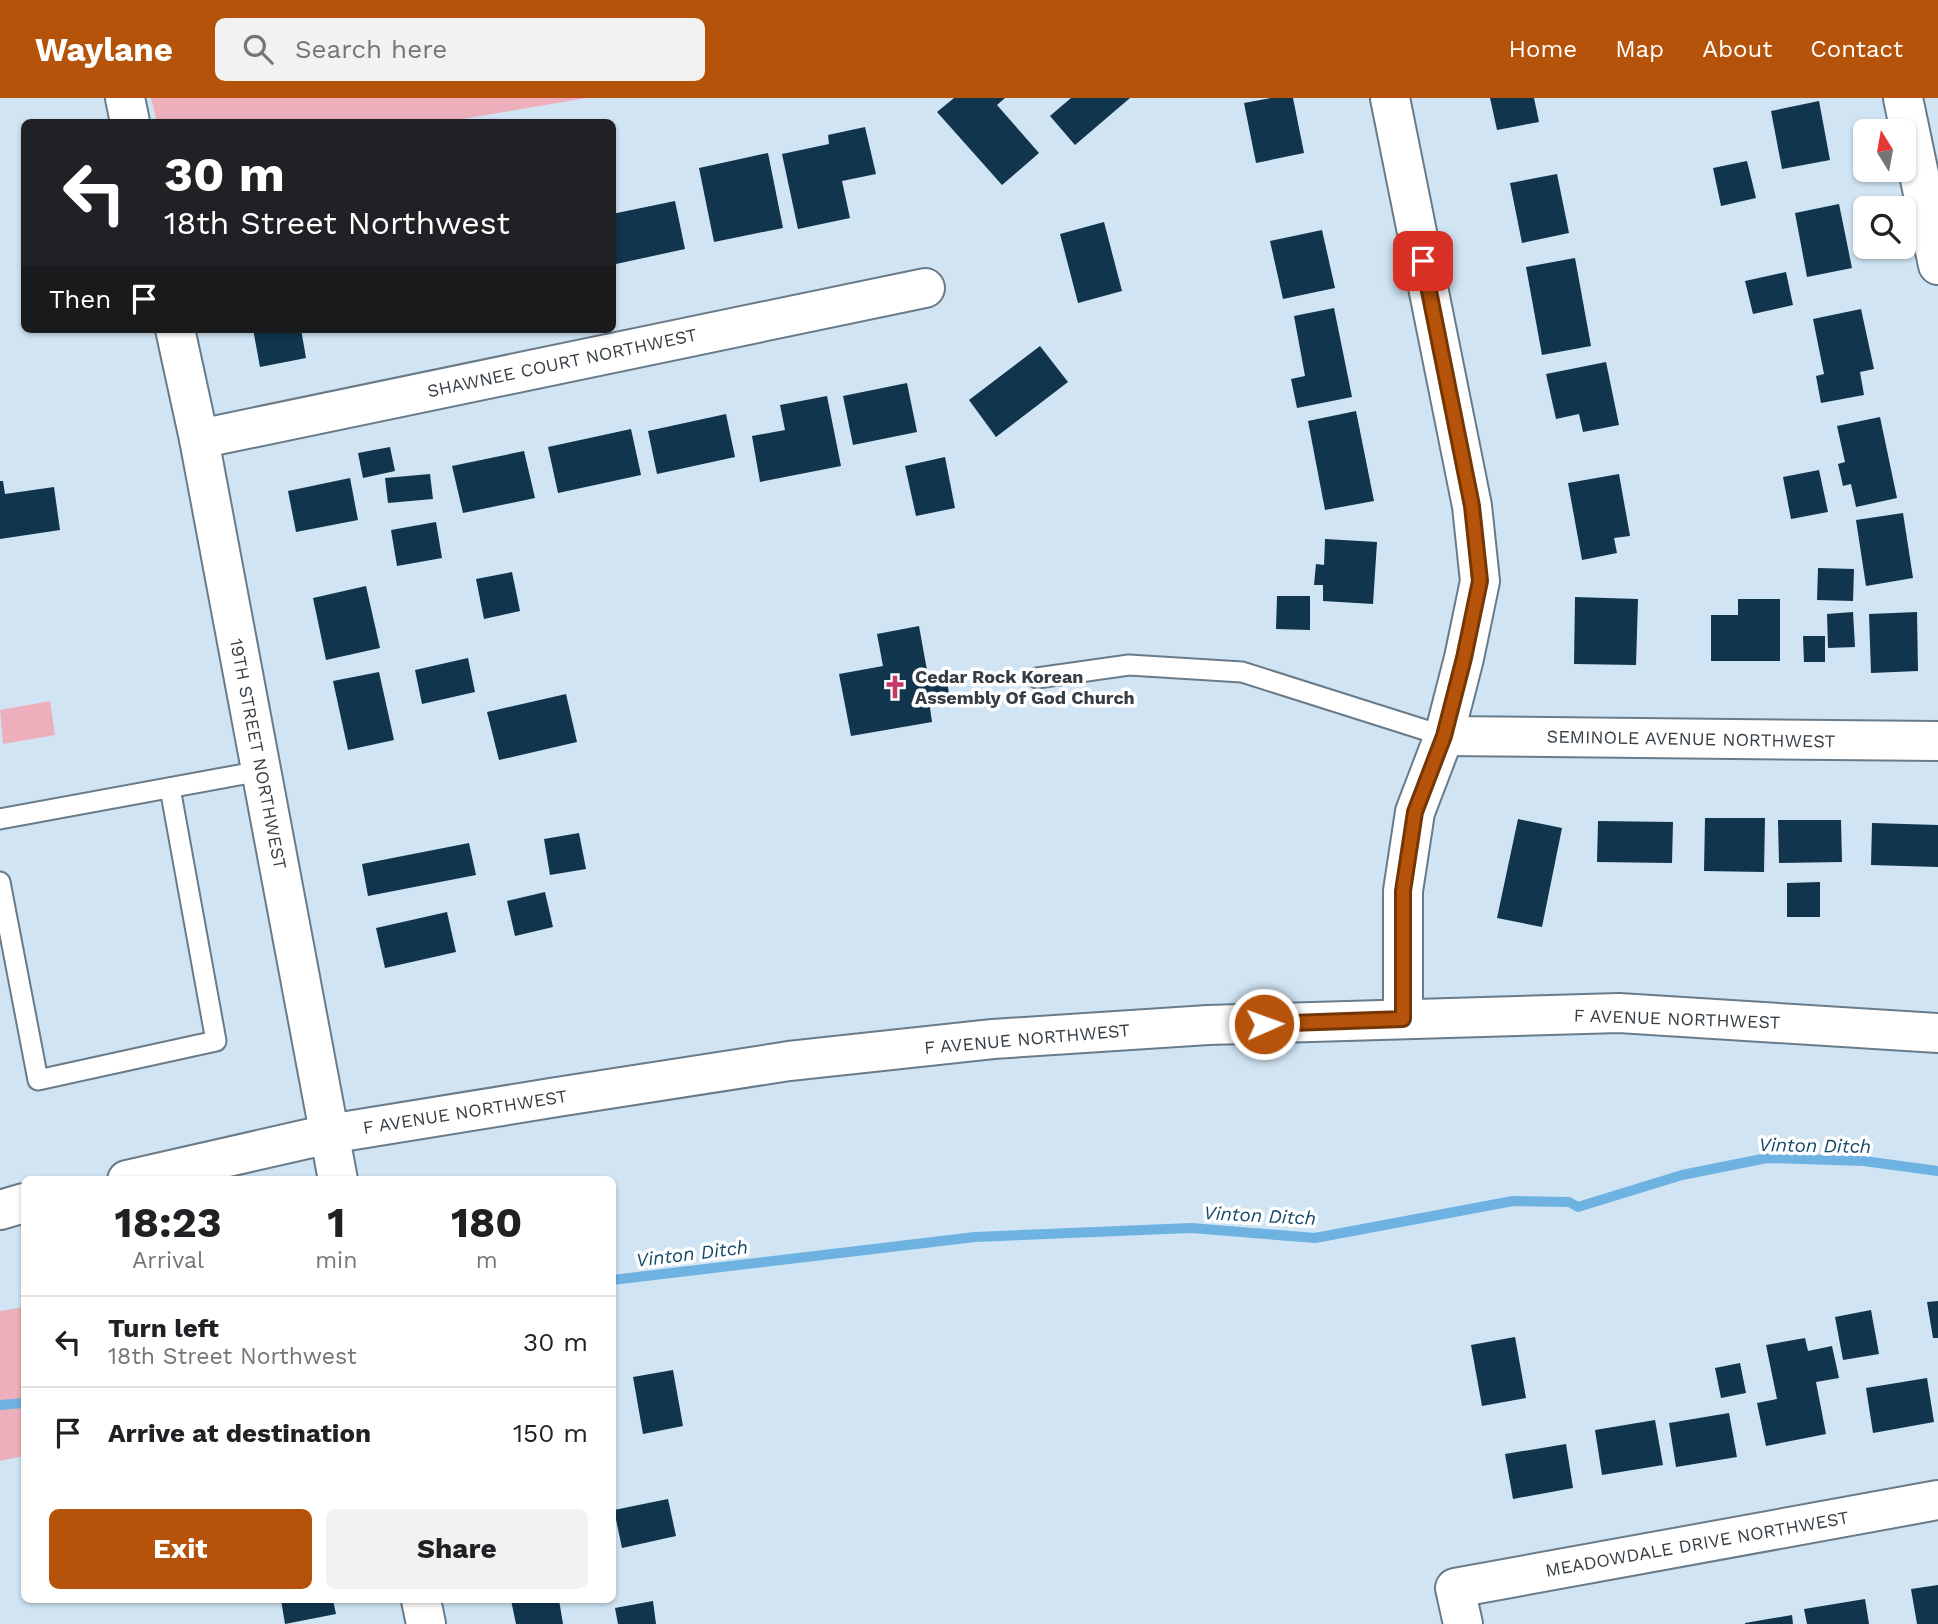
<!DOCTYPE html>
<style>
body{margin:0;font-family:"Work Sans",sans-serif;background:#f2f2f2;color:#202124;height:100vh;display:flex;flex-direction:column;font-size:26px;white-space:nowrap}
*{box-sizing:border-box;margin:0}
p{font-size:23px;color:#757577}
.icon{flex:none;width:38px;height:38px;fill:none;stroke:currentColor;stroke-width:2;stroke-linecap:round;stroke-linejoin:round}
.map{position:relative;flex:1;overflow:hidden}
.panel{position:absolute;left:21px;top:1078px;width:595px;height:427px;display:flex;flex-direction:column;background:#fff;border-radius:10px;box-shadow:0 2px 5px #0004}
.panel>*{flex:none}
.guide{position:absolute;left:21px;top:21px;width:595px;height:214px;border-radius:10px;box-shadow:0 2px 5px #0004;background:#202124;color:#fff;overflow:hidden}
.needle{width:46px;rotate:349deg}
.fabs{position:absolute;left:1853px;top:21px;display:grid;gap:14px}
.fabs a{display:grid;place-items:center;width:63px;height:63px;border-radius:10px;background:#fff;box-shadow:0 2px 5px #0004;font-size:35px}
.pin{position:absolute;display:grid;place-items:center;width:60px;height:60px;color:#fff;margin:-30px;border-radius:14px;box-shadow:0 4px 10px #0006}
.me{position:absolute;width:77px;margin:-38px;rotate:88deg;stroke-linejoin:round;filter:drop-shadow(0 0 5px #0008)}
.turn{display:flex;align-items:center;gap:24px;height:147px;padding:0 28px;font-size:32px}
.turn .icon{width:91px;height:91px;stroke-width:2.5}
.turn b{display:block;font-size:49px;line-height:60px}
.then{display:flex;align-items:center;height:66px;padding:0 28px;background:#0003;gap:14px;font-size:26px}
.eta{display:flex;justify-content:space-evenly;align-items:center;height:119px;text-align:center}
.eta b{font-size:42px;font-weight:700;line-height:49px}
.action{display:flex;gap:14px;margin-top:auto;padding:14px 28px}
.action a{flex:1;height:80px;border-radius:10px;background:#b45309;color:#fff;font-size:28px;font-weight:700;line-height:80px;text-align:center}
.action a+a{background:#f2f2f2;color:#202124}
ul{padding:0;list-style:none}
li{display:flex;align-items:center;gap:21px;height:91px;padding:0 28px;border-top:2px solid #e0e0e0}
li div{flex:1}
li b{display:block;font-size:26px}
li em{font-style:normal}
header{display:flex;align-items:center;gap:42px;box-sizing:border-box;height:98px;padding:0 35px;background:#b45309;color:#fff}
header strong{font-size:33px}
nav{display:flex;gap:38px;margin-inline-start:auto;font-size:24px}
.search{width:490px;height:63px;background:#f2f2f2;display:flex;align-items:center;gap:18px;box-sizing:border-box;padding:0 24px;border-radius:10px;color:#757577;font-size:26px}
.map>svg:first-child{display:block}
</style>
<header>
<strong>Waylane</strong>
<div class="search"><svg class="icon" aria-label="search" viewBox="0 0 24 24"><circle cx="10" cy="10" r="6"/><path d="M15 15l6 6"/></svg>Search here</div>
<nav><a>Home</a><a>Map</a><a>About</a><a>Contact</a></nav>
</header>
<div class="map">
<svg width="1938" height="1526" viewBox="0 0 1938 1526">
<rect width="100%" height="100%" fill="#d0e4f4"/>
<g fill="#eeafbc">
<path d="M151 0H587L444 24H157Z"/>
<path d="M50 603 55 637 3 646 0 612Z"/>
<path d="M24 1209V1358L0 1363V1213Z"/>
</g>
<g fill="none" stroke-linecap="round" stroke-linejoin="round">
<g stroke="#6eb2e1" stroke-width="10">
<path d="M612 1182 975 1139 1191 1130 1315 1140 1513 1103 1569 1104 1578 1109 1682 1077 1767 1060 1864 1063 1938 1073"/>
<path d="M0 1307 24 1305"/>
</g>
</g>
<g fill="#10354c">
<path d="M954 0H1005L997 7 1039 55 1002 87 937 14Z"/>
<path d="M1071 0H1130L1075 47 1050 18Z"/>
<path d="M1271 0H1293L1304 55 1256 65 1244 5Z"/>
<path d="M1490 0H1534L1539 24 1497 32Z"/>
<path d="M1819 3 1830 62 1782 71 1771 13Z"/>
<path d="M865 29 876 76 842 83 850 120 798 131 782 56 829 46 828 37Z"/>
<path d="M768 55 783 130 714 144 699 70Z"/>
<path d="M1747 63 1756 100 1721 108 1713 70Z"/>
<path d="M1557 76 1569 135 1522 145 1510 85Z"/>
<path d="M675 103 685 151 616 166 612 147V116Z"/>
<path d="M1839 106 1852 170 1807 179 1795 115Z"/>
<path d="M1104 124 1122 193 1078 205 1060 136Z"/>
<path d="M1322 132 1335 190 1283 201 1270 143Z"/>
<path d="M1575 160 1591 248 1542 257 1526 169Z"/>
<path d="M1786 174 1793 207 1753 216 1745 183Z"/>
<path d="M1334 210 1352 299 1297 310 1291 281 1305 278 1294 218Z"/>
<path d="M1861 211 1874 271 1860 274 1864 297 1821 305 1816 278 1824 276 1813 221Z"/>
<path d="M253 231H301L306 260 260 269Z"/>
<path d="M1040 248 1068 284 996 339 969 302Z"/>
<path d="M1606 264 1619 327 1583 334 1579 316 1556 321 1546 276Z"/>
<path d="M907 285 917 334 853 347 843 298Z"/>
<path d="M827 298 841 368 760 384 752 338 785 332 780 307Z"/>
<path d="M1356 313 1374 403 1325 412 1308 323Z"/>
<path d="M726 316 735 359 657 376 648 333Z"/>
<path d="M1880 319 1897 400 1856 409 1851 386 1843 388 1838 366 1845 364 1837 328Z"/>
<path d="M631 331 641 377 558 395 548 349Z"/>
<path d="M390 349 395 373 363 380 358 355Z"/>
<path d="M524 353 535 400 463 415 452 368Z"/>
<path d="M945 359 955 410 916 418 905 368Z"/>
<path d="M1819 372 1828 414 1791 421 1783 379Z"/>
<path d="M430 376 433 401 388 405 385 380Z"/>
<path d="M1619 376 1630 438 1614 440 1617 455 1582 462 1568 385Z"/>
<path d="M350 380 358 422 296 434 288 393Z"/>
<path d="M0 383H3L5 396 54 389 60 432 0 441Z"/>
<path d="M1903 415 1913 480 1866 488 1856 422Z"/>
<path d="M436 424 442 460 397 468 391 432Z"/>
<path d="M1325 441 1377 444 1373 506 1323 503V487H1314L1316 466 1324 467Z"/>
<path d="M1818 470 1854 471 1853 503 1817 502Z"/>
<path d="M512 474 520 513 484 521 476 481Z"/>
<path d="M366 488 380 550 326 562 313 500Z"/>
<path d="M1277 498H1310V532L1276 531Z"/>
<path d="M1575 499 1638 501 1636 567 1574 566Z"/>
<path d="M1738 501H1780V563H1711V517H1738Z"/>
<path d="M1853 514 1855 549 1828 550 1827 516Z"/>
<path d="M1917 514 1918 573 1871 575 1869 516Z"/>
<path d="M919 528 928 578 945 574 950 600 929 603 932 624 851 638 839 576 883 568 877 536Z"/>
<path d="M1803 538H1825V564H1804Z"/>
<path d="M468 560 475 594 422 606 415 572Z"/>
<path d="M379 574 394 642 348 652 333 583Z"/>
<path d="M566 596 577 644 499 662 487 614Z"/>
<path d="M1705 720H1765L1764 774 1704 773Z"/>
<path d="M1518 721 1562 730 1542 829 1497 820Z"/>
<path d="M1778 722H1841L1842 764 1779 765Z"/>
<path d="M1598 723 1673 724 1672 765 1597 764Z"/>
<path d="M1872 725 1938 727V769L1871 767Z"/>
<path d="M579 735 586 771 550 777 544 741Z"/>
<path d="M469 745 476 777 368 798 362 766Z"/>
<path d="M1820 784V819H1787V785Z"/>
<path d="M545 794 553 829 515 838 507 803Z"/>
<path d="M447 814 456 854 385 870 376 830Z"/>
<path d="M1938 1203V1240H1933L1927 1204Z"/>
<path d="M1871 1212 1879 1256 1843 1262 1835 1219Z"/>
<path d="M1515 1239 1526 1300 1482 1308 1471 1247Z"/>
<path d="M1805 1240 1808 1253 1832 1248 1839 1280 1816 1284 1826 1336 1766 1348 1757 1305 1777 1301 1766 1247Z"/>
<path d="M1740 1265 1746 1295 1721 1300 1715 1270Z"/>
<path d="M673 1272 683 1328 643 1336 633 1279Z"/>
<path d="M1927 1280 1934 1324 1873 1335 1866 1290Z"/>
<path d="M1729 1315 1737 1359 1676 1369 1669 1325Z"/>
<path d="M1655 1322 1663 1367 1602 1377 1595 1332Z"/>
<path d="M1566 1346 1573 1390 1513 1401 1505 1356Z"/>
<path d="M668 1401 676 1438 622 1450 614 1412Z"/>
<path d="M1938 1487V1526H1917L1911 1491Z"/>
<path d="M1865 1501 1869 1526H1807L1804 1511Z"/>
<path d="M281 1502H333L336 1516 285 1526Z"/>
<path d="M511 1502H559L563 1526H516Z"/>
<path d="M653 1503 656 1526H618L615 1510Z"/>
<path d="M1792 1517 1793 1526H1745V1525Z"/>
</g>
<g fill="none" stroke-linecap="round" stroke-linejoin="round">
<g stroke="#697b89" stroke-width="23">
<g id="lane">
<path d="M1037 580 1129 567 1242 574 1444 638"/>
<path d="M0 721 261 673"/>
<path d="M0 784 38 982 216 943 170 690"/>
</g>
</g>
<g stroke="#697b89" stroke-width="42">
<g id="street">
<path d="M125 0 130 24"/>
<path d="M1390 0 1472 408 1480 483 1464 560 1444 638 1415 714 1403 793V921"/>
<path d="M1903 0 1938 167"/>
<path d="M175 231 199 341 338 1082"/>
<path d="M199 341 925 190"/>
<path d="M1444 638 1938 643"/>
<path d="M421 1502 426 1526"/>
<path d="M1463 1526 1455 1490 1938 1402"/>
</g>
</g>
<g stroke="#697b89" stroke-width="42">
<g id="secondary">
<path d="M127 1082 329 1036 557 999 789 963 993 941 1208 927 1619 915 1938 935"/>
<path d="M0 1112 24 1105"/>
</g>
</g>
<use href="#lane" stroke="#fff" stroke-width="19"/>
<use href="#street" stroke="#fff" stroke-width="38"/>
<use href="#secondary" stroke="#fff" stroke-width="38"/>
</g>
<g fill="none" stroke-linecap="round" stroke-linejoin="round">
<g stroke="#753606" stroke-width="18">
<path id="route" d="M1264 926 1403 921V793L1415 714 1444 638 1464 560 1480 483 1472 408 1423 163"/>
</g>
<use href="#route" stroke="#b45309" stroke-width="12"/>
</g>
<defs>
<g id="church-bare" transform="scale(1.89)"><path d="M-1.2-6h2.4v3.5h3.3v2.4h-3.3V6h-2.4V-.1h-3.3v-2.4h3.3Z" fill="#c63966" stroke="#fff" stroke-width="2.5" paint-order="stroke"/></g>
</defs>
<g fill-rule="evenodd">
<use href="#church-bare" x="895" y="589"/>
</g>
<g text-anchor="middle" stroke-width="7" stroke-linejoin="round" paint-order="stroke">
<g font-size="18" fill="#363e44" stroke="#fff">
<text transform="translate(562 265) rotate(-12)" y="6">SHAWNEE COURT NORTHWEST</text>
<text transform="translate(1691 641) rotate(1)" y="6">SEMINOLE AVENUE NORTHWEST</text>
<text transform="translate(258 656) rotate(79)" y="6">19TH STREET NORTHWEST</text>
<text transform="translate(1677 921) rotate(2)" y="6">F AVENUE NORTHWEST</text>
<text transform="translate(1027 941) rotate(-5)" y="6">F AVENUE NORTHWEST</text>
<text transform="translate(465 1014) rotate(-9)" y="6">F AVENUE NORTHWEST</text>
<text transform="translate(1697 1446) rotate(-10)" y="6">MEADOWDALE DRIVE NORTHWEST</text>
</g>
<g font-size="18" font-weight="bold" fill="#363e44" stroke="#fff" text-anchor="start">
<text x="915" y="585">Cedar Rock Korean<tspan x="915" dy="21">Assembly Of God Church</tspan></text>
</g>
<g font-size="19" font-style="italic" fill="#124868" stroke="#fff">
<text transform="translate(1815 1047) rotate(1)" y="7">Vinton Ditch</text>
<text transform="translate(1260 1117) rotate(3)" y="7">Vinton Ditch</text>
<text transform="translate(692 1155) rotate(-7)" y="7">Vinton Ditch</text>
</g>
</g>
</svg>
<div class="fabs">
<a><svg class="needle" viewBox="-14 -14 28 28"><path d="M0-13l5 13h-10z" fill="#e53935"/><path d="M0 13l5-13h-10z" fill="#757577"/></svg></a>
<a><svg class="icon" aria-label="search" viewBox="0 0 24 24"><circle cx="10" cy="10" r="6"/><path d="M15 15l6 6"/></svg></a>
</div>
<div class="pin" style="left:1423px;top:163px;background:#d93025"><svg class="icon" aria-label="arrive" viewBox="0 0 24 24"><path d="M6 21V4h12l-3 4 3 4H6"/></svg></div>
<svg class="me" style="left:1264px;top:926px" viewBox="-20 -20 40 40"><circle r="17" fill="#b45309" stroke="#fff" stroke-width="3"/><path d="M0-11L8 9 0 5-8 9z" fill="#fff"/></svg>
<div class="guide">
<div class="turn"><svg class="icon" aria-label="left" viewBox="0 0 24 24"><path d="M17 20v-9H6M10 6l-5 5 5 5"/></svg><div><b>30 m</b>18th Street Northwest</div></div>
<div class="then">Then<svg class="icon" aria-label="arrive" viewBox="0 0 24 24"><path d="M6 21V4h12l-3 4 3 4H6"/></svg></div>
</div>
<section class="panel">
<div class="eta">
<div><b>18:23</b><p>Arrival</p></div>
<div><b>1</b><p>min</p></div>
<div><b>180</b><p>m</p></div>
</div>
<ul>
<li><svg class="icon" aria-label="left" viewBox="0 0 24 24"><path d="M17 20v-9H6M10 6l-5 5 5 5"/></svg><div><b>Turn left</b><p>18th Street Northwest</p></div><em>30 m</em></li>
<li><svg class="icon" aria-label="arrive" viewBox="0 0 24 24"><path d="M6 21V4h12l-3 4 3 4H6"/></svg><div><b>Arrive at destination</b></div><em>150 m</em></li>
</ul>
<div class="action"><a>Exit</a><a>Share</a></div>
</section>
</div>
